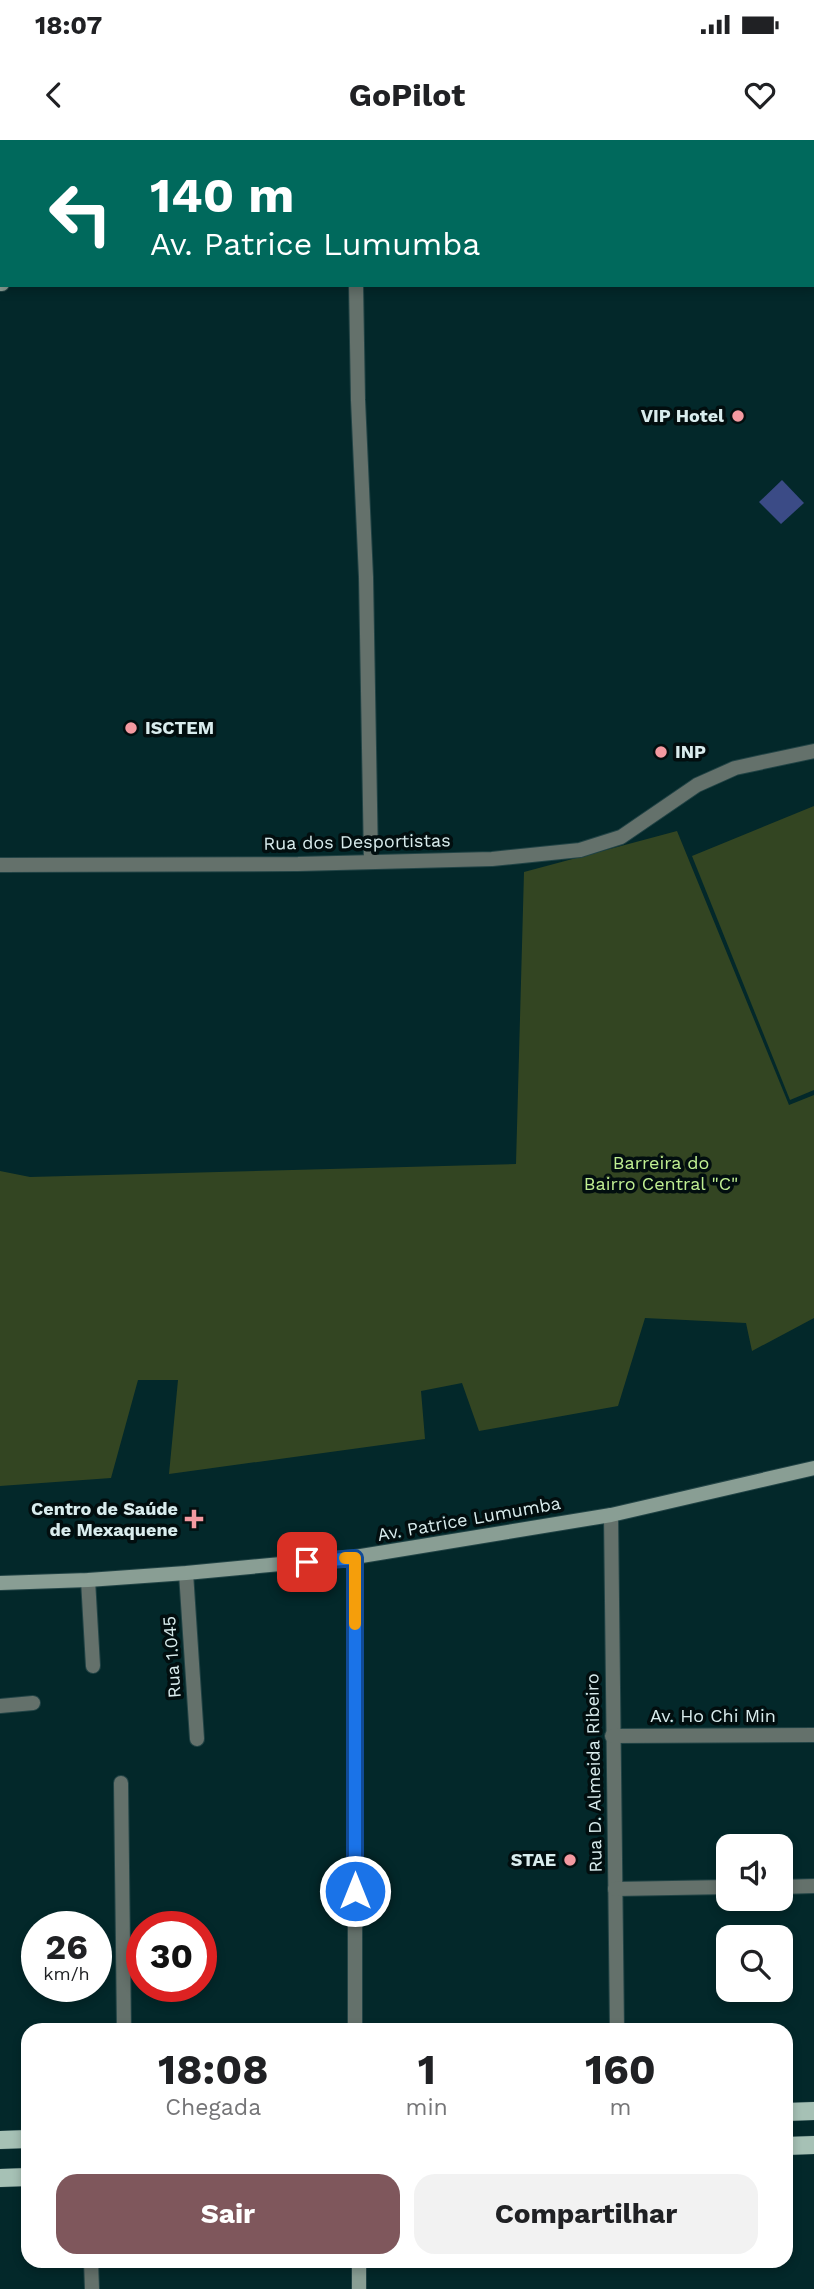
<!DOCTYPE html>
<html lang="pt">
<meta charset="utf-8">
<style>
body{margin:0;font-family:"Work Sans",sans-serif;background:#f2f2f2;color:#202124;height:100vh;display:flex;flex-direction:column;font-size:26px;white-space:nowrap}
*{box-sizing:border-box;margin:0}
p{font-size:23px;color:#757577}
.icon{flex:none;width:38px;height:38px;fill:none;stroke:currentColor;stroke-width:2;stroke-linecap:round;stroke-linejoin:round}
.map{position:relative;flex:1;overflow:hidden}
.panel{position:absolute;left:21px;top:1883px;width:772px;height:245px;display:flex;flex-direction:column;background:#fff;border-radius:21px;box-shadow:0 4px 10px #0003}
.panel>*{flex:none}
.guide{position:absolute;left:0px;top:0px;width:816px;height:147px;box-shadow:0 4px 10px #0003;background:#00695c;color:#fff;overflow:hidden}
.controls{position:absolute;left:716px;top:1694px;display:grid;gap:14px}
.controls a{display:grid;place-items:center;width:77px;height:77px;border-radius:14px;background:#fff;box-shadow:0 4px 10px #0003;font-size:35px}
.speed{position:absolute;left:21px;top:1771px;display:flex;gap:14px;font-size:35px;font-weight:700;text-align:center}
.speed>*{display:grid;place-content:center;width:91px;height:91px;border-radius:50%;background:#fff;box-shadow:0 4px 10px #0003;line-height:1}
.speed small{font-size:18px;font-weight:400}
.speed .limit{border:10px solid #d22;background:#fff;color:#111}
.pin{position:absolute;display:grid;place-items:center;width:60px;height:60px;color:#fff;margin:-30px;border-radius:14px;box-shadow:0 4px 10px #0006}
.me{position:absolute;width:77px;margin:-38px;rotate:0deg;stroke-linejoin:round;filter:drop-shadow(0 0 5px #0008)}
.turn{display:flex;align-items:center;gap:24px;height:147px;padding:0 35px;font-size:32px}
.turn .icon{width:91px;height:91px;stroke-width:2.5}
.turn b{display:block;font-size:49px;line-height:60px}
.eta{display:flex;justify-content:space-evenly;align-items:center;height:119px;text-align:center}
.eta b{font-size:42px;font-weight:700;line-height:49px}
.cta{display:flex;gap:14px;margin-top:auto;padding:14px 35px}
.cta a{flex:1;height:80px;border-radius:21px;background:#7f575c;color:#fff;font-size:28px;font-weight:700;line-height:80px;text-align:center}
.cta a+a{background:#f2f2f2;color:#202124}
.status{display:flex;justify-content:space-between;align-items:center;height:49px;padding:0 35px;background:#fff;direction:ltr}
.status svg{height:19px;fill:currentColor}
header{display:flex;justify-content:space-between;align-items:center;height:91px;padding:0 35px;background:#fff;font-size:32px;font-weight:700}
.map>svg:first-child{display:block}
</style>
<div class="status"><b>18:07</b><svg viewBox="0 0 49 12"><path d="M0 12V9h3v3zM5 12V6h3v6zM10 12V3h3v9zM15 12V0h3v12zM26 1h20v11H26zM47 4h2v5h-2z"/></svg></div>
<header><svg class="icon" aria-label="back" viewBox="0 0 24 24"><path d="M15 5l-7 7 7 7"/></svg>GoPilot<svg class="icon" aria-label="heart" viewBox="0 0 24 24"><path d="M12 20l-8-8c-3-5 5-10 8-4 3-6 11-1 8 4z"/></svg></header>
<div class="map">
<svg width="814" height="2149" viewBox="0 0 814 2149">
<rect width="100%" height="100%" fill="#03282a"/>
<g fill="#334522">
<path d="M0 0H183V2H2V91H0Z"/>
<path d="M252 0H814V90V2H253Z"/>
<path d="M814 666V950L790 960 692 716Z"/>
<path d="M677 691 789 965 814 955V1178L752 1211 746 1183 645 1178 618 1266 479 1291 462 1243 421 1251 425 1299 169 1334 178 1240H138L111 1338 0 1346V1031L30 1037 516 1024 524 732Z"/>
</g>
<path fill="#3b4b86" d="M782 340 804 363 781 384 759 362Z"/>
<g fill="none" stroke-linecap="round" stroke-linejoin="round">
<g stroke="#214345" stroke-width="16">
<g id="street">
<path d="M211 0V2"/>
<path d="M356 145 358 260 366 437 371 721"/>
<path d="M0 725 298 724 492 719 580 710 621 697 697 645 735 628 814 611"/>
<path d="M611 1375 617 1890"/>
<path d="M355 1417V1890"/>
<path d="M186 1433 197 1599"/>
<path d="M88 1440 93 1526"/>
<path d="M0 1566 33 1563"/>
<path d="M612 1596 814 1595"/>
<path d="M121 1643 124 1890"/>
<path d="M780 1747 814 1746"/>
<path d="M615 1749 728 1747"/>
<path d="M91 2121 92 2149"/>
</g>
</g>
<g stroke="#214345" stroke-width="16">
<g id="secondary">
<path d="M0 117H2"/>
<path d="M0 144H2"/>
<path d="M0 1443 88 1440 186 1433 355 1417 611 1375 814 1328"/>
<path d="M359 2121V2149"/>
</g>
</g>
<g stroke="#214345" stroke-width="19">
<g id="primary">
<path d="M786 1972 814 1971"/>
<path d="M0 2000 28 1999"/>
<path d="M786 2006 814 2005"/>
<path d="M0 2038 28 2037"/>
</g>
</g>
<use href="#street" stroke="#64716b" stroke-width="14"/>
<use href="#secondary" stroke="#899e94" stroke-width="14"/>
<use href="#primary" stroke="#a6c1b5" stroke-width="18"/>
</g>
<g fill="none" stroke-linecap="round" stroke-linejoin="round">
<g stroke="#114b97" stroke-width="18">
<path id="route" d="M307 1422 355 1418V1751"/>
</g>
<use href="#route" stroke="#1a73e8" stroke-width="12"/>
<path stroke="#f59e0b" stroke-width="12" d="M345 1418H355V1484"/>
</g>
<g fill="#f49aa1" stroke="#020e0f" stroke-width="2.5">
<circle cx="738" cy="276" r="7"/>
<circle cx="131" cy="588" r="7"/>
<circle cx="661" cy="612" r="7"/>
<path d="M190.5 1368.5h7v7h7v7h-7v7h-7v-7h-7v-7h7z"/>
<circle cx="570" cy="1720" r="7"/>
</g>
<g text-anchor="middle" stroke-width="7" stroke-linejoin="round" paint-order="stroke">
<g font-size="18" font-weight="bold" fill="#d9eced" stroke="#020e0f" text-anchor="end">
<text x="724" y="282">VIP Hotel</text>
<text x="145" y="594" text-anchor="start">ISCTEM</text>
<text x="675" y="618" text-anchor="start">INP</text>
<text x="178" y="1375">Centro de Saúde<tspan x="178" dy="21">de Mexaquene</tspan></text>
<text x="556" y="1726">STAE</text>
</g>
<g font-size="18" fill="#d9eced" stroke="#020e0f">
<text transform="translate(357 702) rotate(-1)" y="6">Rua dos Desportistas</text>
<text transform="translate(469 1379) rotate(-10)" y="6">Av. Patrice Lumumba</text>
<text transform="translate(172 1517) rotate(-94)" y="6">Rua 1.045</text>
<text x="713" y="1582">Av. Ho Chi Min</text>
<text transform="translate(594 1633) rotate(-91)" y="6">Rua D. Almeida Ribeiro</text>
</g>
<g font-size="18" fill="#c0ef92" stroke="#020e0f">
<text x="661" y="1029">Barreira do<tspan x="661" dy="21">Bairro Central "C"</tspan></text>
</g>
</g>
</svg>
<div class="controls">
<a><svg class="icon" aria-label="sound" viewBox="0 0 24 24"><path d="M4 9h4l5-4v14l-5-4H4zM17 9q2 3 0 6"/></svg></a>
<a><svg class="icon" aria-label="search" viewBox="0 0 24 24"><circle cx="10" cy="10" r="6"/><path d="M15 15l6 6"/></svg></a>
</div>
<div class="speed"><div>26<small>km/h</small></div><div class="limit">30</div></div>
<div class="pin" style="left:307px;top:1422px;background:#d93025"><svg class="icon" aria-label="arrive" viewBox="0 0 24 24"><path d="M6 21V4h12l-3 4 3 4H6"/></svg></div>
<svg class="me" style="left:355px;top:1751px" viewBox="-20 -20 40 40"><circle r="17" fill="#1a73e8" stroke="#fff" stroke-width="3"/><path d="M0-11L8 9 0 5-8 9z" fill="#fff"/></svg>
<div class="guide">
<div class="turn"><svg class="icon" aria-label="left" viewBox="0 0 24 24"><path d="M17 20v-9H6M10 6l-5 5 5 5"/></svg><div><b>140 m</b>Av. Patrice Lumumba</div></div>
</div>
<section class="panel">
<div class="eta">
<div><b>18:08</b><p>Chegada</p></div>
<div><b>1</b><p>min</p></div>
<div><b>160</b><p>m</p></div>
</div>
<div class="cta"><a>Sair</a><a>Compartilhar</a></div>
</section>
</div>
